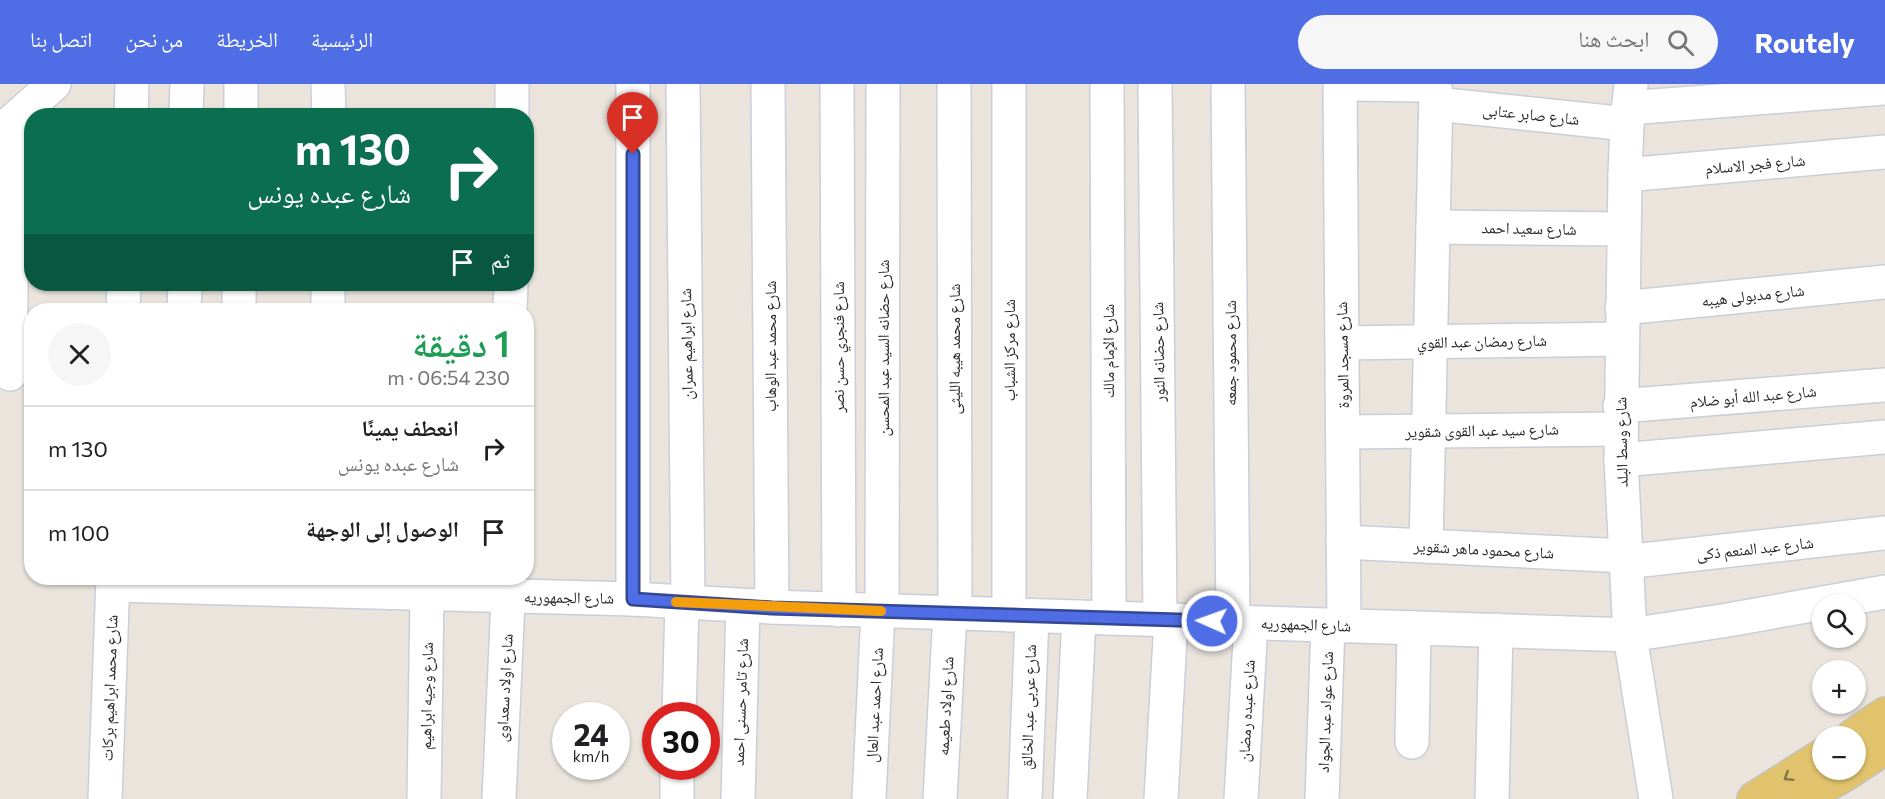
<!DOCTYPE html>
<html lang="ar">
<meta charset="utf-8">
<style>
body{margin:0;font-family:Commissioner,"Noto Naskh Arabic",sans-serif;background:#f6f6f6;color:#202124;direction:rtl;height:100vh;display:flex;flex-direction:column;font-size:22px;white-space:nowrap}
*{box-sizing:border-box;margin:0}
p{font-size:20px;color:#757577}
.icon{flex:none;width:33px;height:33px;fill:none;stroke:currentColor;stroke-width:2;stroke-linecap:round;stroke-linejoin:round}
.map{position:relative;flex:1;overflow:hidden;direction:ltr}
.sheet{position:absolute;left:24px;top:219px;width:510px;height:282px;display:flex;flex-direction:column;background:#fff;border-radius:24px;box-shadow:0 2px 4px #0004;direction:rtl}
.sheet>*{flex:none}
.banner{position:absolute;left:24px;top:24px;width:510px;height:183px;border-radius:24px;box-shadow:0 2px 4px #0004;direction:rtl;background:#0b6e4f;color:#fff;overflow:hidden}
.tools{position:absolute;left:1812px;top:510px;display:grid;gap:12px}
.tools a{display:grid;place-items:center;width:54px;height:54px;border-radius:50%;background:#fff;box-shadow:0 2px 4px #0004;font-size:30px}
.speed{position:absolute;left:552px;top:618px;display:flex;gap:12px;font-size:30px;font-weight:700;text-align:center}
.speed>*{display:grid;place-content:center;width:78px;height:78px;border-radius:50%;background:#fff;box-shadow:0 2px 4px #0004;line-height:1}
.speed small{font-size:15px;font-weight:400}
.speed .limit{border:9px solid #d22;background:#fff;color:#111}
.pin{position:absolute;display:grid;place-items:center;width:51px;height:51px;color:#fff;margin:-62px -26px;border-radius:50% 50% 50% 0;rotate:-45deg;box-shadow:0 0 6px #0007}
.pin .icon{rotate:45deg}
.me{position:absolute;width:66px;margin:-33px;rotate:272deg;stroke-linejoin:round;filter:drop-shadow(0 0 4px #0008)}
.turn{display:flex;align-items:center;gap:21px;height:126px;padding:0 24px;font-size:27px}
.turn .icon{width:78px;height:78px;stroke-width:2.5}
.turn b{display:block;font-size:42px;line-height:51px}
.then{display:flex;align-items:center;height:57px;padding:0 24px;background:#0003;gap:12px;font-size:22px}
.round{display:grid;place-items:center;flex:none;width:63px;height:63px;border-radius:32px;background:#f6f6f6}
.headline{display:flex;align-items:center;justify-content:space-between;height:102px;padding:0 24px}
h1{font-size:36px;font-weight:600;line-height:45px;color:#1e9e55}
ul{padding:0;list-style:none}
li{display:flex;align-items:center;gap:18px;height:84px;padding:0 24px;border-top:2px solid #e0e0e0}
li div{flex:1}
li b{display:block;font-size:22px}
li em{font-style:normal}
header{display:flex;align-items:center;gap:36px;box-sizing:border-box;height:84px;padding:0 30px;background:#4f6de4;color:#fff}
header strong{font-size:28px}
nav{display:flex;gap:33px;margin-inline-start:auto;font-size:21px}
.search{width:420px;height:54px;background:#f6f6f6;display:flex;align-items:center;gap:15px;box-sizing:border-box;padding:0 21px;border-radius:33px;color:#757577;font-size:22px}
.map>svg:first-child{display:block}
</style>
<header>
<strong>Routely</strong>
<div class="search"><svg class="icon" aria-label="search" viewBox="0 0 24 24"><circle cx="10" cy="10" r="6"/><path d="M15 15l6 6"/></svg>ابحث هنا</div>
<nav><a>الرئيسية</a><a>الخريطة</a><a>من نحن</a><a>اتصل بنا</a></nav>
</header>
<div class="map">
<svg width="1885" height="715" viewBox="0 0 1885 715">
<rect width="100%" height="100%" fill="#eae4dd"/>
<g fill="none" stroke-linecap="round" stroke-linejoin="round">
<g stroke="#cbced9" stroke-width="36">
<g id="minor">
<path d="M328 0 329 32"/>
<path d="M633 0V515"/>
<path d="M683 0 688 519"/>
<path d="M768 0 772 523"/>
<path d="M837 0 839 526"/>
<path d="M954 0 955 529"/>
<path d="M1009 0V531"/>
<path d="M1107 0 1109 534"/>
<path d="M1155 0 1160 536"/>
<path d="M1228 0 1233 538"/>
<path d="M1340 0 1344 542"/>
<path d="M1352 0 1428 1 1434 3 1436 8 1426 462"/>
<path d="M1631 0 1627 40 1625 91 1621 376 1630 551 1656 715"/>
<path d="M1436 20 1627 40"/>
<path d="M1628 24 1885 4"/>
<path d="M131 32 132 0"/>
<path d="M186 32 187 0"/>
<path d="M241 32V0"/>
<path d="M512 32V0"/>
<path d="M0 48 54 0"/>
<path d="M1625 91 1885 68"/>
<path d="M1433 143 1624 145"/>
<path d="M1622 224 1885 198"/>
<path d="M123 226 124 200"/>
<path d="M184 226 185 200"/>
<path d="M239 226V200"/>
<path d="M328 226V200"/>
<path d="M510 226 511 200"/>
<path d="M1342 259 1621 255"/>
<path d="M10 290 13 37"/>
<path d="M1620 322 1885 301"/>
<path d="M1343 348 1620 345"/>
<path d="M1621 376 1885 353"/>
<path d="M1343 458 1625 472"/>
<path d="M1625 478 1885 449"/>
<path d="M113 501 633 515 772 523 1630 551 1728 536 1885 508"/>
<path d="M882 527 883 0"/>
<path d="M679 632 682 518"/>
<path d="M1412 658 1414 544"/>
<path d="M105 715 113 494"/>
<path d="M424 715 427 509"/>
<path d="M499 715 509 494"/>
<path d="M677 715V682"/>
<path d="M738 715 743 522"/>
<path d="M869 715 878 527"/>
<path d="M940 715 950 529"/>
<path d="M1025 715 1032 532"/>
<path d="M1070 715 1079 533"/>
<path d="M1161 715 1171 536"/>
<path d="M1241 715 1251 539"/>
<path d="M1322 715 1328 541"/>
<path d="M1492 715 1496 546"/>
</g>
</g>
<g stroke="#c3c3c3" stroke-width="36">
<g id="major">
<path d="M1853 652 1885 630"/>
<path d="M1856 683 1885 664"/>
<path d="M1754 715 1822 672"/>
<path d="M1803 715 1852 686"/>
</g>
</g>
<use href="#minor" stroke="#fff" stroke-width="33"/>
<use href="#major" stroke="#e0c36c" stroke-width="33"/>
</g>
<defs><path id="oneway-chevron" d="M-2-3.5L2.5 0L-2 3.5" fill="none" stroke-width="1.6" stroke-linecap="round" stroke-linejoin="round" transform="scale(1.5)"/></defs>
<use stroke="#84764a" href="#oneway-chevron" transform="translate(1788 693) rotate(148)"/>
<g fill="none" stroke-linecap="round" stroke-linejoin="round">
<g stroke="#334794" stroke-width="15">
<path id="route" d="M633 70V515L772 524 1212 537"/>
</g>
<use href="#route" stroke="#4f6de4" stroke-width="10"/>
<path stroke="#f59e0b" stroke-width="10" d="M676 518 881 527"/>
</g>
<g text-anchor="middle" stroke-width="6" stroke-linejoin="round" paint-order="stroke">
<g font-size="16" fill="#292929" stroke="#fff">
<text transform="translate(1531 30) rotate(6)" y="6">شارع صابر عتابى</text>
<text transform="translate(1755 80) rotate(-5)" y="6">شارع فجر الاسلام</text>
<text transform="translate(1529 144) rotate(1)" y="6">شارع سعيد احمد</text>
<text transform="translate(1753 211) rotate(-6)" y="6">شارع مدبولى هيبه</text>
<text transform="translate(1482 257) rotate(-1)" y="6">شارع رمضان عبد القوي</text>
<text transform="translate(686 260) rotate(-91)" y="6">شارع ابراهيم عمران</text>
<text transform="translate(770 262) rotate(-90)" y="6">شارع محمد عبد الوهاب</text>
<text transform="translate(838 263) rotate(-90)" y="6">شارع فنجري حسن نصر</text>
<text transform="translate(883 264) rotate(-90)" y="6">شارع حضانه السيد عبد المحسن</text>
<text transform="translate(954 265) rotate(-90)" y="6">شارع محمد هيبه الليثى</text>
<text transform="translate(1009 266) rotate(-90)" y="6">شارع مركز الشباب</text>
<text transform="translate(1108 267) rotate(-90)" y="6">شارع الإمام مالك</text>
<text transform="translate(1158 268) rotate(-91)" y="6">شارع حضانه النور</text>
<text transform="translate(1230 269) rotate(-90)" y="6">شارع محمود جمعه</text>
<text transform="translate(1342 271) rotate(-91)" y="6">شارع مسجد المروة</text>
<text transform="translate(1753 312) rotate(-5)" y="6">شارع عبد الله أبو ضلام</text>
<text transform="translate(1482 346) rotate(-1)" y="6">شارع سيد عبد القوى شقوير</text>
<text transform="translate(1621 358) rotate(-91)" y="6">شارع وسط البلد</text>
<text transform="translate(1755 464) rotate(-6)" y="6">شارع عبد المنعم ذكى</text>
<text transform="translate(1484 465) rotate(3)" y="6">شارع محمود ماهر شقوير</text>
<text transform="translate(569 513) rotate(1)" y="6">شارع الجمهوريه</text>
<text transform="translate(1306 540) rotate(2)" y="6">شارع الجمهوريه</text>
<text transform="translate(109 604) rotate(-88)" y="6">شارع محمد ابراهيم بركات</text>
<text transform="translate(504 604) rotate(-87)" y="6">شارع اولاد سعداوى</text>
<text transform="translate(426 612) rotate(-89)" y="6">شارع وجيه ابراهيم</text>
<text transform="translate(740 618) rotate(-88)" y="6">شارع تامر حسنى احمد</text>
<text transform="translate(874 621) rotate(-87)" y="6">شارع احمد عبد العال</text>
<text transform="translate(945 622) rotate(-87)" y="6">شارع اولاد طعيمه</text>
<text transform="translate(1028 623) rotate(-88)" y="6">شارع عربى عبد الخالق</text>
<text transform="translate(1246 627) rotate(-87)" y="6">شارع عبده رمضان</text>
<text transform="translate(1325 628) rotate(-88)" y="6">شارع عواد عبد الجواد</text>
</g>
</g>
</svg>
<div class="tools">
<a><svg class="icon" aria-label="search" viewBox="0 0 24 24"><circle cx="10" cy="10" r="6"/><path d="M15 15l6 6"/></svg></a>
<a>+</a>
<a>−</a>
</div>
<div class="speed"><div>24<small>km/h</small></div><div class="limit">30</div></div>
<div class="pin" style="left:633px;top:70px;background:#d93025"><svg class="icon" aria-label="arrive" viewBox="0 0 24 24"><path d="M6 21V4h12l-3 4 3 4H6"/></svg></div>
<svg class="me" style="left:1212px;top:537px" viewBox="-20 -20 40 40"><circle r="17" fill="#4f6de4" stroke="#fff" stroke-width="3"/><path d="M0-11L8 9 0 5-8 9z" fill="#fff"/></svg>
<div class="banner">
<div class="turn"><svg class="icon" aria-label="right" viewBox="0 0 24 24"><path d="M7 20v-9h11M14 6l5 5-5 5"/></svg><div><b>130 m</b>شارع عبده يونس</div></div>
<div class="then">ثم<svg class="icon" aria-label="arrive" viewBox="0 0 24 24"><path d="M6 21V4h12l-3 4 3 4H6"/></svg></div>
</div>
<section class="sheet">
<div class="headline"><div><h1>1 دقيقة</h1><p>230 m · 06:54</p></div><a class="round"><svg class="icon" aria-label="close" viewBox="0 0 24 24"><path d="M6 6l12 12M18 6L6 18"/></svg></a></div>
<ul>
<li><svg class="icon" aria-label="right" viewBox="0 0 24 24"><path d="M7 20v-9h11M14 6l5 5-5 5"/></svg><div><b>انعطف يمينًا</b><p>شارع عبده يونس</p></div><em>130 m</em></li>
<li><svg class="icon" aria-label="arrive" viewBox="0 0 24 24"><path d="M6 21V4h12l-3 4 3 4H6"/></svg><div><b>الوصول إلى الوجهة</b></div><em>100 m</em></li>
</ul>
</section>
</div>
